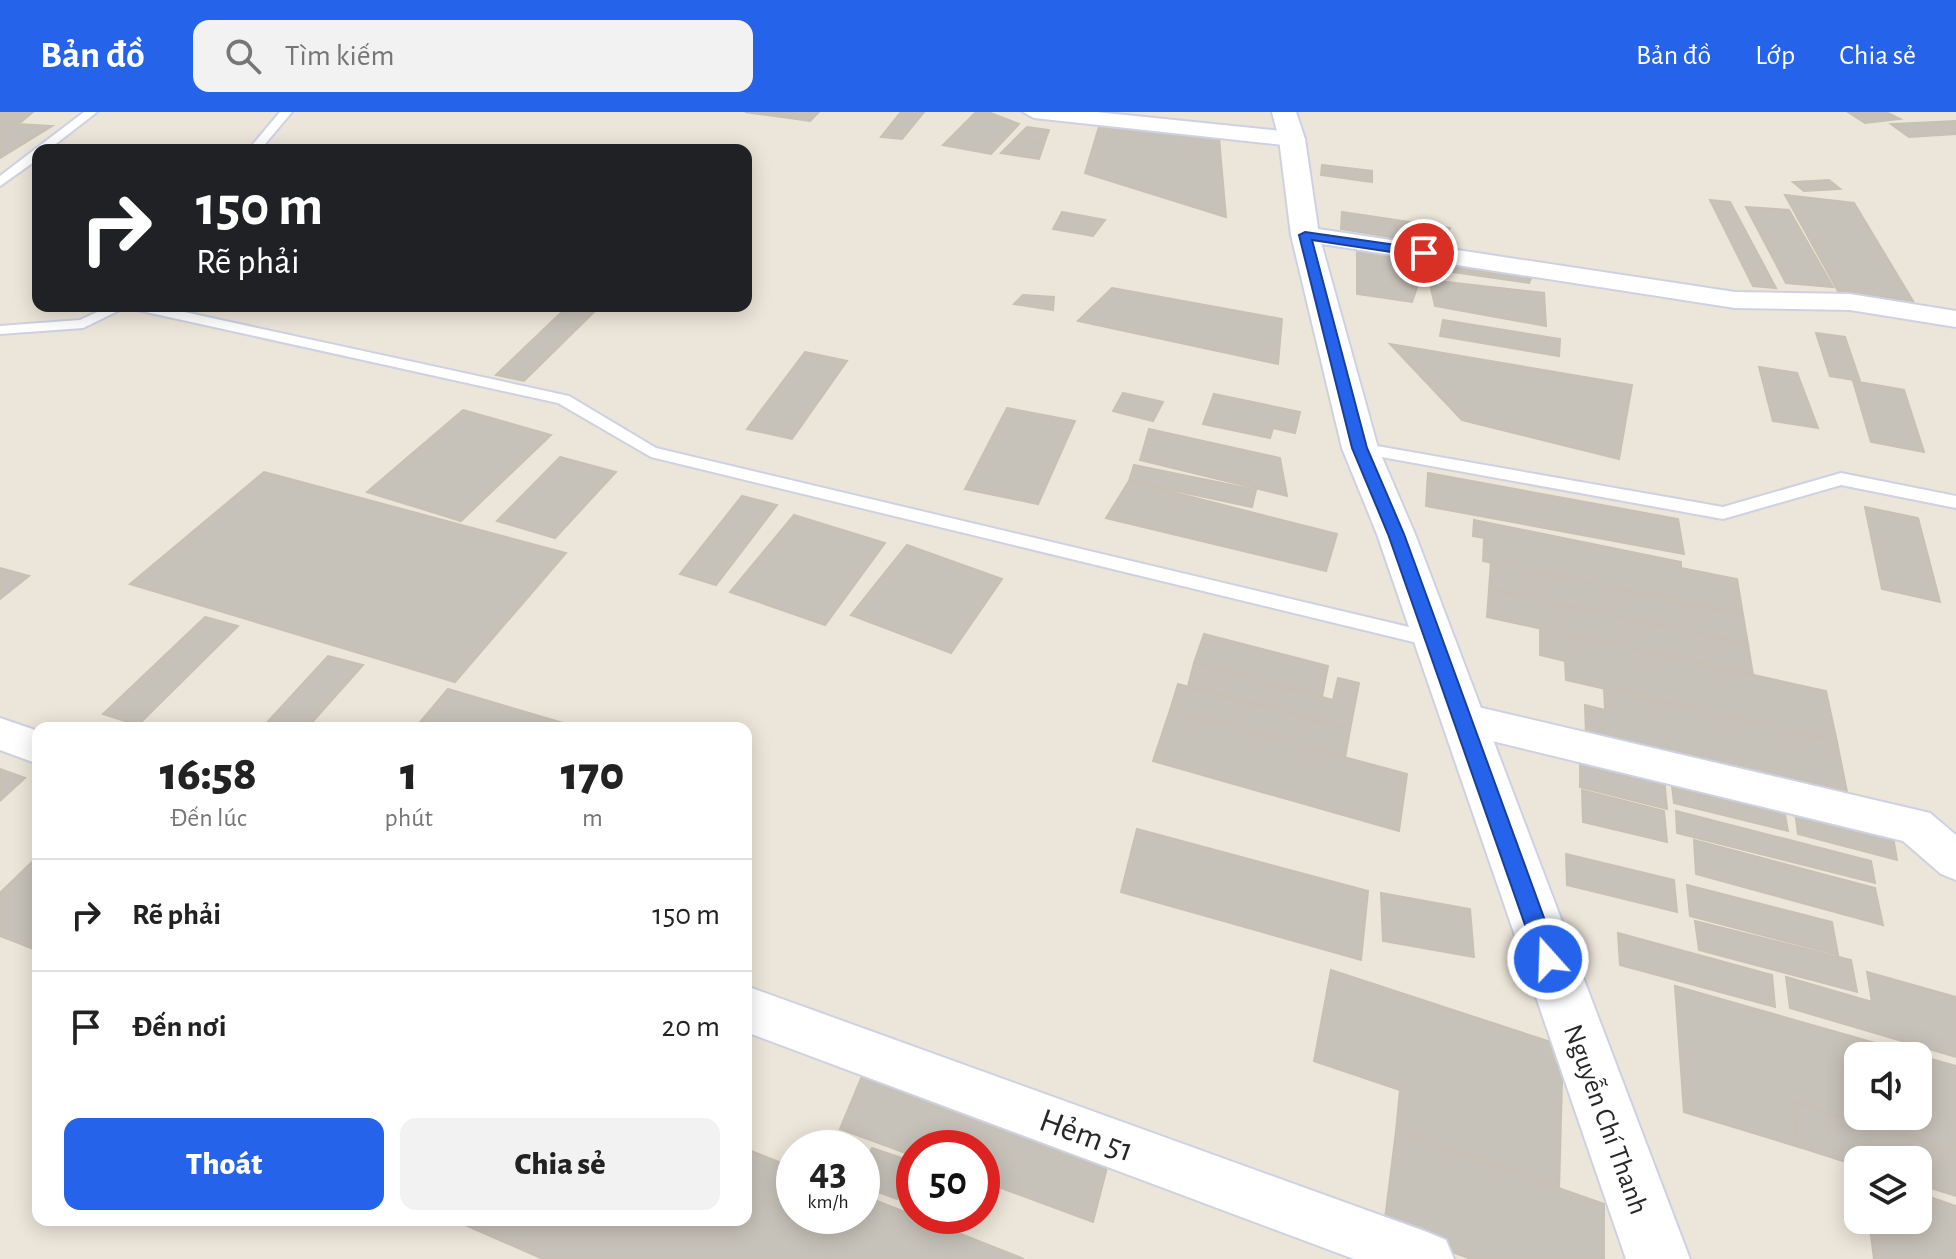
<!DOCTYPE html>
<html lang="vi">
<meta charset="utf-8">
<style>
body{margin:0;font-family:"Alegreya Sans",sans-serif;background:#f2f2f2;color:#222;height:100vh;display:flex;flex-direction:column;font-size:30px;white-space:nowrap}
*{box-sizing:border-box;margin:0}
p{font-size:26px;color:#767676}
.icon{flex:none;width:44px;height:44px;fill:none;stroke:currentColor;stroke-width:2;stroke-linecap:round;stroke-linejoin:round}
.map{position:relative;flex:1;overflow:hidden}
.panel{position:absolute;left:32px;top:610px;width:720px;height:504px;display:flex;flex-direction:column;background:#fff;border-radius:16px;box-shadow:0 4px 20px #0003}
.panel>*{flex:none}
.top-card{position:absolute;left:32px;top:32px;width:720px;height:168px;border-radius:16px;box-shadow:0 4px 20px #0003;background:#202124;color:#fff;overflow:hidden}
.tools{position:absolute;left:1844px;top:930px;display:grid;gap:16px}
.tools a{display:grid;place-items:center;width:88px;height:88px;border-radius:16px;background:#fff;box-shadow:0 4px 20px #0003;font-size:40px}
.speed{position:absolute;left:776px;top:1018px;display:flex;gap:16px;font-size:40px;font-weight:700;text-align:center}
.speed>*{display:grid;place-content:center;width:104px;height:104px;border-radius:50%;background:#fff;box-shadow:0 4px 20px #0003;line-height:1}
.speed small{font-size:20px;font-weight:400}
.speed .limit{border:12px solid #d22;background:#fff;color:#111}
.pin{position:absolute;display:grid;place-items:center;width:68px;height:68px;color:#fff;margin:-34px;border:4px solid #fff;border-radius:50%;box-shadow:0 2px 8px #0007}
.me{position:absolute;width:88px;margin:-44px;rotate:340deg;stroke-linejoin:round;filter:drop-shadow(0 0 6px #0008)}
.turn{display:flex;align-items:center;gap:28px;height:168px;padding:0 32px;font-size:36px}
.turn .icon{width:104px;height:104px;stroke-width:2.5}
.turn b{display:block;font-size:56px;line-height:68px}
.eta{display:flex;justify-content:space-evenly;align-items:center;height:136px;text-align:center}
.eta b{font-size:48px;font-weight:800;line-height:56px}
.action{display:flex;gap:16px;margin-top:auto;padding:16px 32px}
.action a{flex:1;height:92px;border-radius:16px;background:#2563eb;color:#fff;font-size:32px;font-weight:800;line-height:92px;text-align:center}
.action a+a{background:#f2f2f2;color:#222}
ul{padding:0;list-style:none}
li{display:flex;align-items:center;gap:24px;height:112px;padding:0 32px;border-top:2px solid #e0e0e0}
li div{flex:1}
li b{display:block;font-size:30px}
li em{font-style:normal}
header{display:flex;align-items:center;gap:48px;box-sizing:border-box;height:112px;padding:0 40px;background:#2563eb;color:#fff}
header strong{font-size:38px}
nav{display:flex;gap:44px;margin-inline-start:auto;font-size:28px}
.search{width:560px;height:72px;background:#f2f2f2;display:flex;align-items:center;gap:20px;box-sizing:border-box;padding:0 28px;border-radius:16px;color:#767676;font-size:30px}
.map>svg:first-child{display:block}
</style>
<header>
<strong>Bản đồ</strong>
<div class="search"><svg class="icon" aria-label="search" viewBox="0 0 24 24"><circle cx="10" cy="10" r="6"/><path d="M15 15l6 6"/></svg>Tìm kiếm</div>
<nav><a>Bản đồ</a><a>Lớp</a><a>Chia sẻ</a></nav>
</header>
<div class="map">
<svg width="1956" height="1147" viewBox="0 0 1956 1147">
<rect width="100%" height="100%" fill="#ece5d9"/>
<g fill="#c7c2b9" stroke="#c7c1b3" stroke-width="2" fill-rule="evenodd">
<path d="M0 0H33L21 10 0 11Z"/>
<path d="M745 0H819L810 9Z"/>
<path d="M901 0H924L902 27 881 25Z"/>
<path d="M976 0H988L1019 12 991 42 943 33Z"/>
<path d="M1848 0H1886L1900 7 1865 11Z"/>
<path d="M1101 8 1219 26 1226 105 1085 61Z"/>
<path d="M1956 9V22L1909 25 1891 12Z"/>
<path d="M0 11 52 14 0 46Z"/>
<path d="M1027 15 1049 18 1044 32 1014 28Z"/>
<path d="M1014 28 1044 32 1039 47 1001 41Z"/>
<path d="M1322 53 1372 59V70L1321 63Z"/>
<path d="M1829 68 1840 77 1804 79 1793 70Z"/>
<path d="M1785 83 1854 91 1913 189 1838 179Z"/>
<path d="M1710 88 1730 90 1776 176 1753 174Z"/>
<path d="M1746 95 1789 98 1833 175 1786 171Z"/>
<path d="M1062 100 1105 108 1093 124 1053 117Z"/>
<path d="M1342 100 1450 116 1443 134 1341 117Z"/>
<path d="M1357 138 1404 145 1422 161 1412 190 1357 182Z"/>
<path d="M1424 141 1535 158 1529 171 1424 156Z"/>
<path d="M1429 168 1544 181 1546 214 1435 194Z"/>
<path d="M1112 176 1282 207 1278 252 1078 209Z"/>
<path d="M1023 183 1054 185 1053 198 1014 192Z"/>
<path d="M568 194 597 197 524 269 496 263Z"/>
<path d="M1443 208 1560 227 1559 244 1440 224Z"/>
<path d="M1816 221 1845 225 1860 269 1830 264Z"/>
<path d="M1390 232 1632 273 1619 347 1462 308Z"/>
<path d="M805 240 847 249 792 327 747 317Z"/>
<path d="M1759 255 1797 261 1818 316 1773 309Z"/>
<path d="M1853 269 1904 278 1924 340 1871 330Z"/>
<path d="M1123 281 1163 290 1153 309 1113 299Z"/>
<path d="M1214 282 1300 300 1295 321 1273 316 1270 326 1203 312Z"/>
<path d="M1007 296 1075 309 1038 392 965 377Z"/>
<path d="M463 298 551 323 461 409 367 380Z"/>
<path d="M1149 317 1280 346 1287 384 1140 348Z"/>
<path d="M560 345 616 360 555 426 497 409Z"/>
<path d="M1134 353 1256 378 1252 395 1129 369Z"/>
<path d="M264 360 566 441 455 570 130 472Z"/>
<path d="M1428 361 1678 407 1684 442 1426 394Z"/>
<path d="M1129 369 1337 422 1326 459 1106 406Z"/>
<path d="M742 384 777 393 716 473 680 462Z"/>
<path d="M1865 395 1918 406 1940 490 1882 477Z"/>
<path d="M794 403 885 431 825 513 730 480Z"/>
<path d="M1474 408 1681 450V456L1737 467 1743 503 1483 449 1484 426 1473 424Z"/>
<path d="M907 433 1002 467 951 541 851 503Z"/>
<path d="M1491 450 1743 503 1748 532 1489 477Z"/>
<path d="M0 456 29 464 0 487Z"/>
<path d="M1489 477 1748 532 1753 563 1487 505Z"/>
<path d="M205 505 238 514 138 613 103 602Z"/>
<path d="M1540 516 1826 579 1837 630 1566 568 1565 549 1540 543Z"/>
<path d="M1204 522 1328 554 1322 585 1194 551Z"/>
<path d="M328 544 363 553 307 616H262Z"/>
<path d="M1194 551 1333 588 1338 566 1359 571 1350 618 1188 574Z"/>
<path d="M1178 572 1350 618 1345 646 1170 598Z"/>
<path d="M1604 576 1837 630 1848 685 1586 624 1585 593 1605 598Z"/>
<path d="M448 577 580 616H415Z"/>
<path d="M1170 598 1407 662 1399 719 1153 649Z"/>
<path d="M1580 644 1664 665 1667 697 1580 675Z"/>
<path d="M0 657 25 666 0 689Z"/>
<path d="M1671 665 1783 692 1788 719 1674 691Z"/>
<path d="M1582 678 1664 699 1667 730 1583 710Z"/>
<path d="M1676 699 1871 749 1875 771 1677 721Z"/>
<path d="M1795 699 1893 725 1897 748 1798 722Z"/>
<path d="M1137 717 1368 779 1361 848 1121 780Z"/>
<path d="M1694 728 1875 776 1883 813 1696 762Z"/>
<path d="M1566 742 1674 768 1677 800 1567 773Z"/>
<path d="M38 744V837L36 838 0 824V781Z"/>
<path d="M1687 773 1832 810 1838 843 1690 804Z"/>
<path d="M1381 781 1470 797 1474 845 1383 829Z"/>
<path d="M1695 809 1851 848 1857 880 1699 838Z"/>
<path d="M1618 821 1772 863 1775 895 1620 853Z"/>
<path d="M1331 858 1563 934 1559 1077 1396 1019 1400 978 1314 949Z"/>
<path d="M1867 860 1956 885V945L1790 896 1786 865 1872 890Z"/>
<path d="M1675 874 1956 954V1039L1792 990 1799 1035 1684 1000ZM1858 944H1918V1004H1858Z"/>
<path d="M865 957 968 994 953 1036H914V1044L840 1017Z"/>
<path d="M1792 990 1956 1039V1084L1918 1072V1048H1858V1054L1799 1035Z"/>
<path d="M968 994 1110 1044 1093 1110 982 1069V1036H953Z"/>
<path d="M1396 1019 1604 1092V1147H1471L1384 1115Z"/>
<path d="M872 1036 911 1049 897 1087 862 1074V1059Z"/>
<path d="M746 1037 794 1056V1104H862V1083L1024 1147H543L454 1108H746Z"/>
<path d="M1918 1081 1956 1094V1147H1874L1869 1108H1918Z"/>
</g>
<g fill="none" stroke-linecap="round" stroke-linejoin="round">
<g stroke="#ced1e2" stroke-width="4">
<g id="service">
<path d="M84 0H97L48 38H38V47L0 74V64Z"/>
<path d="M280 0H292L260 38H248Z"/>
<path d="M110 194H128L83 216 0 222V214L80 208Z"/>
<path d="M130 194H157L569 284 656 336 1434 521 1441 523 1444 528 1441 533 1434 535 651 345 558 291 137 198Z"/>
<path d="M1360 331 1723 395 1841 361 1956 384V396L1841 373 1723 407 1354 340 1352 336Z"/>
</g>
</g>
<g stroke="#ced1e2" stroke-width="4">
<g id="minor">
<path d="M1023 0H1096L1292 20 1303 27 1292 34 1034 6Z"/>
<path d="M1305 115 1735 180 1850 182 1956 199V215L1850 198 1735 196 1296 128 1292 123 1296 118Z"/>
<path d="M1461 591 1930 701 1956 723V768L1941 762 1903 729 1447 618 1442 607 1447 596Z"/>
<path d="M0 606 38 619V652L0 638Z"/>
<path d="M746 874 1427 1120 1446 1128 1454 1147H1354L746 920Z"/>
</g>
</g>
<g stroke="#ced1e2" stroke-width="4">
<path id="secondary" d="M1272 0H1296L1305 27 1319 123 1378 336 1415 422 1690 1147H1626L1377 422 1342 336 1291 123 1279 27Z"/>
</g>
<use href="#service" fill="#fff" fill-rule="evenodd"/>
<use href="#minor" fill="#fff" fill-rule="evenodd"/>
<use href="#secondary" fill="#fff" fill-rule="evenodd"/>
</g>
<path fill="#2563eb" stroke="#184099" stroke-width="2" d="M1305 120 1424 137 1430 141 1424 145 1312 128 1367 336 1404 422 1559 847 1556 854 1548 858 1540 854 1537 847 1388 422 1352 336 1299 123Z"/>
<g text-anchor="middle" stroke-width="6" stroke-linejoin="round" paint-order="stroke">
<g font-size="28" fill="#282828" stroke="#fff">
<text transform="translate(1607 1007) rotate(70)" y="10">Nguyễn Chí Thanh</text>
</g>
<g font-size="34" fill="#282828" stroke="#fff">
<text transform="translate(1087 1022) rotate(20)" y="12">Hẻm 51</text>
</g>
</g>
</svg>
<div class="tools">
<a><svg class="icon" aria-label="sound" viewBox="0 0 24 24"><path d="M4 9h4l5-4v14l-5-4H4zM17 9q2 3 0 6"/></svg></a>
<a><svg class="icon" aria-label="layers" viewBox="0 0 24 24"><path d="M12 4l9 5-9 5-9-5zM3 14l9 5 9-5"/></svg></a>
</div>
<div class="speed"><div>43<small>km/h</small></div><div class="limit">50</div></div>
<div class="pin" style="left:1424px;top:141px;background:#d93025"><svg class="icon" aria-label="arrive" viewBox="0 0 24 24"><path d="M6 21V4h12l-3 4 3 4H6"/></svg></div>
<svg class="me" style="left:1548px;top:847px" viewBox="-20 -20 40 40"><circle r="17" fill="#2563eb" stroke="#fff" stroke-width="3"/><path d="M0-11L8 9 0 5-8 9z" fill="#fff"/></svg>
<div class="top-card">
<div class="turn"><svg class="icon" aria-label="right" viewBox="0 0 24 24"><path d="M7 20v-9h11M14 6l5 5-5 5"/></svg><div><b>150 m</b>Rẽ phải</div></div>
</div>
<section class="panel">
<div class="eta">
<div><b>16:58</b><p>Đến lúc</p></div>
<div><b>1</b><p>phút</p></div>
<div><b>170</b><p>m</p></div>
</div>
<ul>
<li><svg class="icon" aria-label="right" viewBox="0 0 24 24"><path d="M7 20v-9h11M14 6l5 5-5 5"/></svg><div><b>Rẽ phải</b></div><em>150 m</em></li>
<li><svg class="icon" aria-label="arrive" viewBox="0 0 24 24"><path d="M6 21V4h12l-3 4 3 4H6"/></svg><div><b>Đến nơi</b></div><em>20 m</em></li>
</ul>
<div class="action"><a>Thoát</a><a>Chia sẻ</a></div>
</section>
</div>
